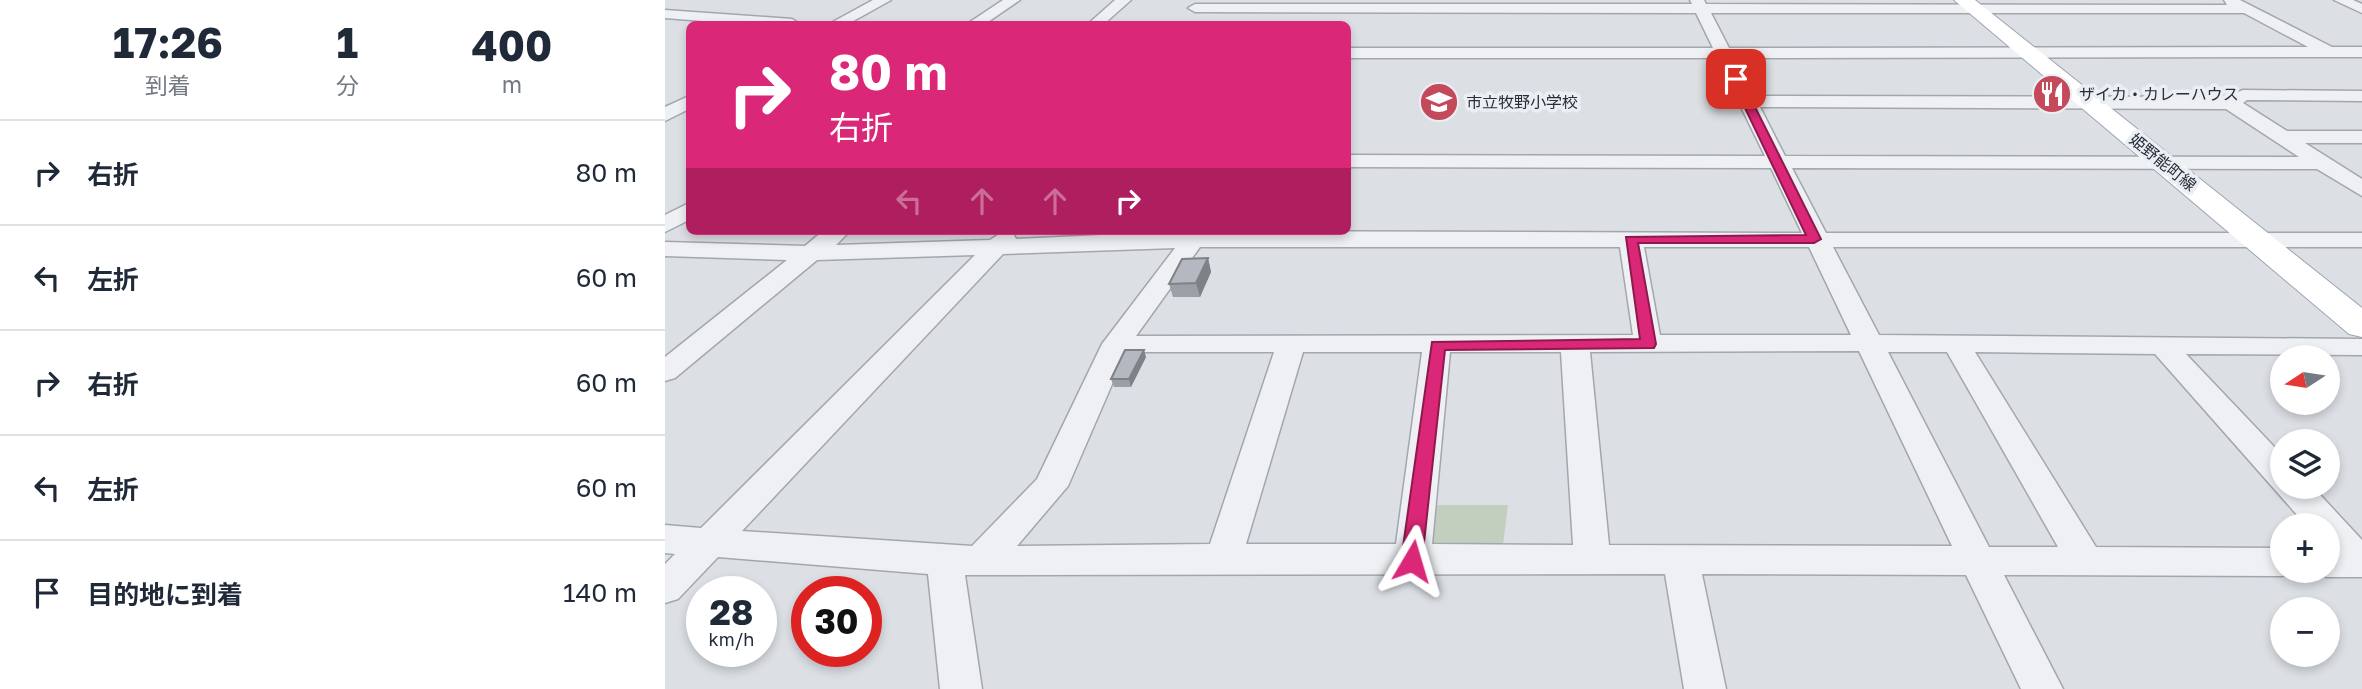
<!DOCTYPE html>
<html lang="ja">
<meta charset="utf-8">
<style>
body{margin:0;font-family:"Golos Text","Noto Sans JP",sans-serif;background:#f2f2f3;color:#1f2937;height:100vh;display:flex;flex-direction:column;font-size:26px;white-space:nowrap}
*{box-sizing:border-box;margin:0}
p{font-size:23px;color:#747a83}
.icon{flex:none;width:38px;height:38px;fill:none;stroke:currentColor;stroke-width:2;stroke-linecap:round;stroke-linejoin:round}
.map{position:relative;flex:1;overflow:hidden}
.sheet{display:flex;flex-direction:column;background:#fff;width:665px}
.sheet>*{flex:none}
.top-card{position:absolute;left:21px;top:21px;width:665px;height:214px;border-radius:10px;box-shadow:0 4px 10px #0003;background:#db2777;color:#fff;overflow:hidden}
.needle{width:46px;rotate:258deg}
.fabs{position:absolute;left:1605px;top:345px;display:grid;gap:14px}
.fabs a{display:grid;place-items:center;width:70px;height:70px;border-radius:50%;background:#fff;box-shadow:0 4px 10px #0003;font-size:35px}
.speed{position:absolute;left:21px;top:576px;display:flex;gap:14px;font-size:35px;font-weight:700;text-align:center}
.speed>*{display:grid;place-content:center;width:91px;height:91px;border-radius:50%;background:#fff;box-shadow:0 4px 10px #0003;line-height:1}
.speed small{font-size:18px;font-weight:400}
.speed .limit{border:10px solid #d22;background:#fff;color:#111}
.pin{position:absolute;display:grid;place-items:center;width:60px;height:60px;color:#fff;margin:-30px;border-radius:14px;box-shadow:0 4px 10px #0006}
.me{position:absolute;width:77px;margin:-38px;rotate:7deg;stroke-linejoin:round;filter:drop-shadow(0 0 5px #0008)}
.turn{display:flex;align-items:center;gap:24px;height:147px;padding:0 28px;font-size:32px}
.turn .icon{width:91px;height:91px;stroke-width:2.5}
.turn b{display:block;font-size:49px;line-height:60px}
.lanes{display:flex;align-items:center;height:66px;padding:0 28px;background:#0003;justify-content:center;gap:35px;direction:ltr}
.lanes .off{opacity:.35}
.eta{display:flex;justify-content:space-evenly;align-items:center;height:119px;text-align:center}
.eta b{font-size:42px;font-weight:700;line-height:49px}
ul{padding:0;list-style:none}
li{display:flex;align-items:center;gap:21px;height:105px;padding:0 28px;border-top:2px solid #e0e1e3}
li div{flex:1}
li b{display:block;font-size:26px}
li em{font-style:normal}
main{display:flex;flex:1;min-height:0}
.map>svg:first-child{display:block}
</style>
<main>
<section class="sheet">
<div class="eta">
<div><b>17:26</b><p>到着</p></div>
<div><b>1</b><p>分</p></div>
<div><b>400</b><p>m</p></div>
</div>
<ul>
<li><svg class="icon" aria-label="right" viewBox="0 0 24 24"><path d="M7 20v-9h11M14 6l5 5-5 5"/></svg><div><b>右折</b></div><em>80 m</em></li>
<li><svg class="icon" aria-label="left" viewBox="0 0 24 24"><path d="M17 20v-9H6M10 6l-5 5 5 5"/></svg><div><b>左折</b></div><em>60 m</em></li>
<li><svg class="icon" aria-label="right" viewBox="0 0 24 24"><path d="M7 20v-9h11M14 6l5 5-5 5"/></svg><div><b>右折</b></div><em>60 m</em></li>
<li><svg class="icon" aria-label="left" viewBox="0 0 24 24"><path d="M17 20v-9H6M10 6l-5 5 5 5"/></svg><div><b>左折</b></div><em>60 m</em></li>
<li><svg class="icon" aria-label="arrive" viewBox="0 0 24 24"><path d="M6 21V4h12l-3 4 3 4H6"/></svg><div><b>目的地に到着</b></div><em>140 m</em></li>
</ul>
</section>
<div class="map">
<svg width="1697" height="689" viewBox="0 0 1697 689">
<rect width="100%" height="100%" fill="#dce0e5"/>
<path fill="#c2cebe" d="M757 505H843L837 553 754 550Z"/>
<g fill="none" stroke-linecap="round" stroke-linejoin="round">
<g stroke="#a2a7ae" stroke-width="3">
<g id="minor">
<path d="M208 0H226L183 24H164Z"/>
<path d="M338 0H355L320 24H302Z"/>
<path d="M450 0H466L439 24H423Z"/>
<path d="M1025 0H1039L1041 4 1562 5 1559 0H1575L1667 47H1697V57L1069 58 1089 96 1561 97 1578 90 1697 91V101L1582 100 1578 103 1622 131H1697V143H1640L1697 179V196L1652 169 1127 168 1161 233H1697V247H1168L1214 335 1697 339V355L1521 354 1617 455V486H1647L1697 540V577H1662L1649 573 1648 570H1662V525H1641L1490 354 1310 352 1431 547 1617 548V570L1630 572 1617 576 1339 575 1398 689H1356L1301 575 1037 574 1061 689H1019L1000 574 300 575 317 689H275L263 574 53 557 13 599 0 603V564L10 554 0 553V525L36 528 310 255 152 260 10 378 0 381V357L122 260 0 256V242L140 246 158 231H185L171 245 325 240 339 231 348 233 351 239 523 231 1137 233 1106 168 682 167V155L1100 156 1052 58H682V48H1048L1031 13 530 12 523 8 530 4H1027ZM1046 13H1579L1643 47 1064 48ZM1095 107 1561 109 1634 157 1120 156ZM535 247H955L968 335 471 336ZM979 247H1144L1186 335H995ZM510 248 437 344 372 479 307 546 77 531 338 254ZM1194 351 1287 546 944 545 925 352ZM461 352H609L545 544 352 546 403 486ZM638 352H757L731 544H581ZM785 352H896L908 545 767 544ZM1223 352H1282L1393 547H1324Z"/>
<path d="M1669 0H1688L1697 4V13Z"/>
<path d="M0 10 127 19 135 24H76L0 18Z"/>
<path d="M24 96V109L0 121V107Z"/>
<path d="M24 203V220L0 232V215Z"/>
</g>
</g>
<g stroke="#9da4b0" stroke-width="2">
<path id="major" d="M1289 0H1310L1697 308V337L1684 334Z"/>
</g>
<use href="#minor" fill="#eff0f4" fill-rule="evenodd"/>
<use href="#major" fill="#fff" fill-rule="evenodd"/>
</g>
<g fill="#9b9fa6">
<path d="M543 258 546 272 535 297H508L504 284Z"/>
<path d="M481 357 466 387H449L446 379Z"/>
</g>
<g fill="#7e8287">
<path d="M543 258 546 272 535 297 531 283Z"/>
<path d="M479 350 481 357 466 387 464 379Z"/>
</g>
<g fill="#b4b9c1" stroke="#7e8287" stroke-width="2">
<path d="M543 258 531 283 504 284 517 259Z"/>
<path d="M460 350H479L464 379H446Z"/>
</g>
<path fill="#db2777" stroke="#8e194d" stroke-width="2" d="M1071 76 1076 79 1156 239 1149 243H973L991 344 989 348 780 350 757 561 754 566H739L736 561 767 342 975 339 961 237 1141 235 1066 79Z"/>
<defs>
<g id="restaurant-disc" transform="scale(2.0125)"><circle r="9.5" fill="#c3495b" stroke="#ebeff3"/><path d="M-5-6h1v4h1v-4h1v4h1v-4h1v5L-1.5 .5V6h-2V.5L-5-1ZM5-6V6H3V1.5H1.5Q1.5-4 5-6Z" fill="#fff"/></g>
<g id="school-disc" transform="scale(2.0125)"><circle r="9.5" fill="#c3495b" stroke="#ebeff3"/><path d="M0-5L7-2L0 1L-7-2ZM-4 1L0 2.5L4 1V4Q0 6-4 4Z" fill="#fff"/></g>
</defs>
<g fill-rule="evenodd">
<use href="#restaurant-disc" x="1387" y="94"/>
<use href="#school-disc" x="774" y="102"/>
</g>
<g text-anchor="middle" stroke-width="7" stroke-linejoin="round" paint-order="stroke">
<g font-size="16" fill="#272e3a" stroke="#ebeff3" text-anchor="start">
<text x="1414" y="100">ザイカ・カレーハウス</text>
<text x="801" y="108">市立牧野小学校</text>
</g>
<g font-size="16" fill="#272e3a" stroke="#ebeff3">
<text transform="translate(1498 162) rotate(39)" y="6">姫野能町線</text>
</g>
</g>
</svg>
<div class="fabs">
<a><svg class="needle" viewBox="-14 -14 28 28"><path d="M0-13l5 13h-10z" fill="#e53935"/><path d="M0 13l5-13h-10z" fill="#747a83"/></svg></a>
<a><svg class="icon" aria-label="layers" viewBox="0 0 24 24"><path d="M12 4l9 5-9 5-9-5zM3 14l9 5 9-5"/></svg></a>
<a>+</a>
<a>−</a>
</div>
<div class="speed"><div>28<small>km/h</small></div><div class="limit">30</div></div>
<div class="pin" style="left:1071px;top:79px;background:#d93025"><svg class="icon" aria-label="arrive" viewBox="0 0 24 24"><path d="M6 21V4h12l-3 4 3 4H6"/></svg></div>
<svg class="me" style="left:747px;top:561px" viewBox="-20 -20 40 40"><path d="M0-17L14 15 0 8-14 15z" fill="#db2777" stroke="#fff" stroke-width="4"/></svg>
<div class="top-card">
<div class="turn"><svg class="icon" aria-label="right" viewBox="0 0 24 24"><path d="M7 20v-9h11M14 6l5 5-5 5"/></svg><div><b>80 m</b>右折</div></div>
<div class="lanes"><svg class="icon off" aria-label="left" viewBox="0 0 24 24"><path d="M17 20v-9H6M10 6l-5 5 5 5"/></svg><svg class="icon off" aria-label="ahead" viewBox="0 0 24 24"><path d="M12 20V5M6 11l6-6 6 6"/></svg><svg class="icon off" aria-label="ahead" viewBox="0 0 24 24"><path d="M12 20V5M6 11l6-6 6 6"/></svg><svg class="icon" aria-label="right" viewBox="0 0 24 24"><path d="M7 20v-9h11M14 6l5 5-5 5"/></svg></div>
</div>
</div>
</main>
